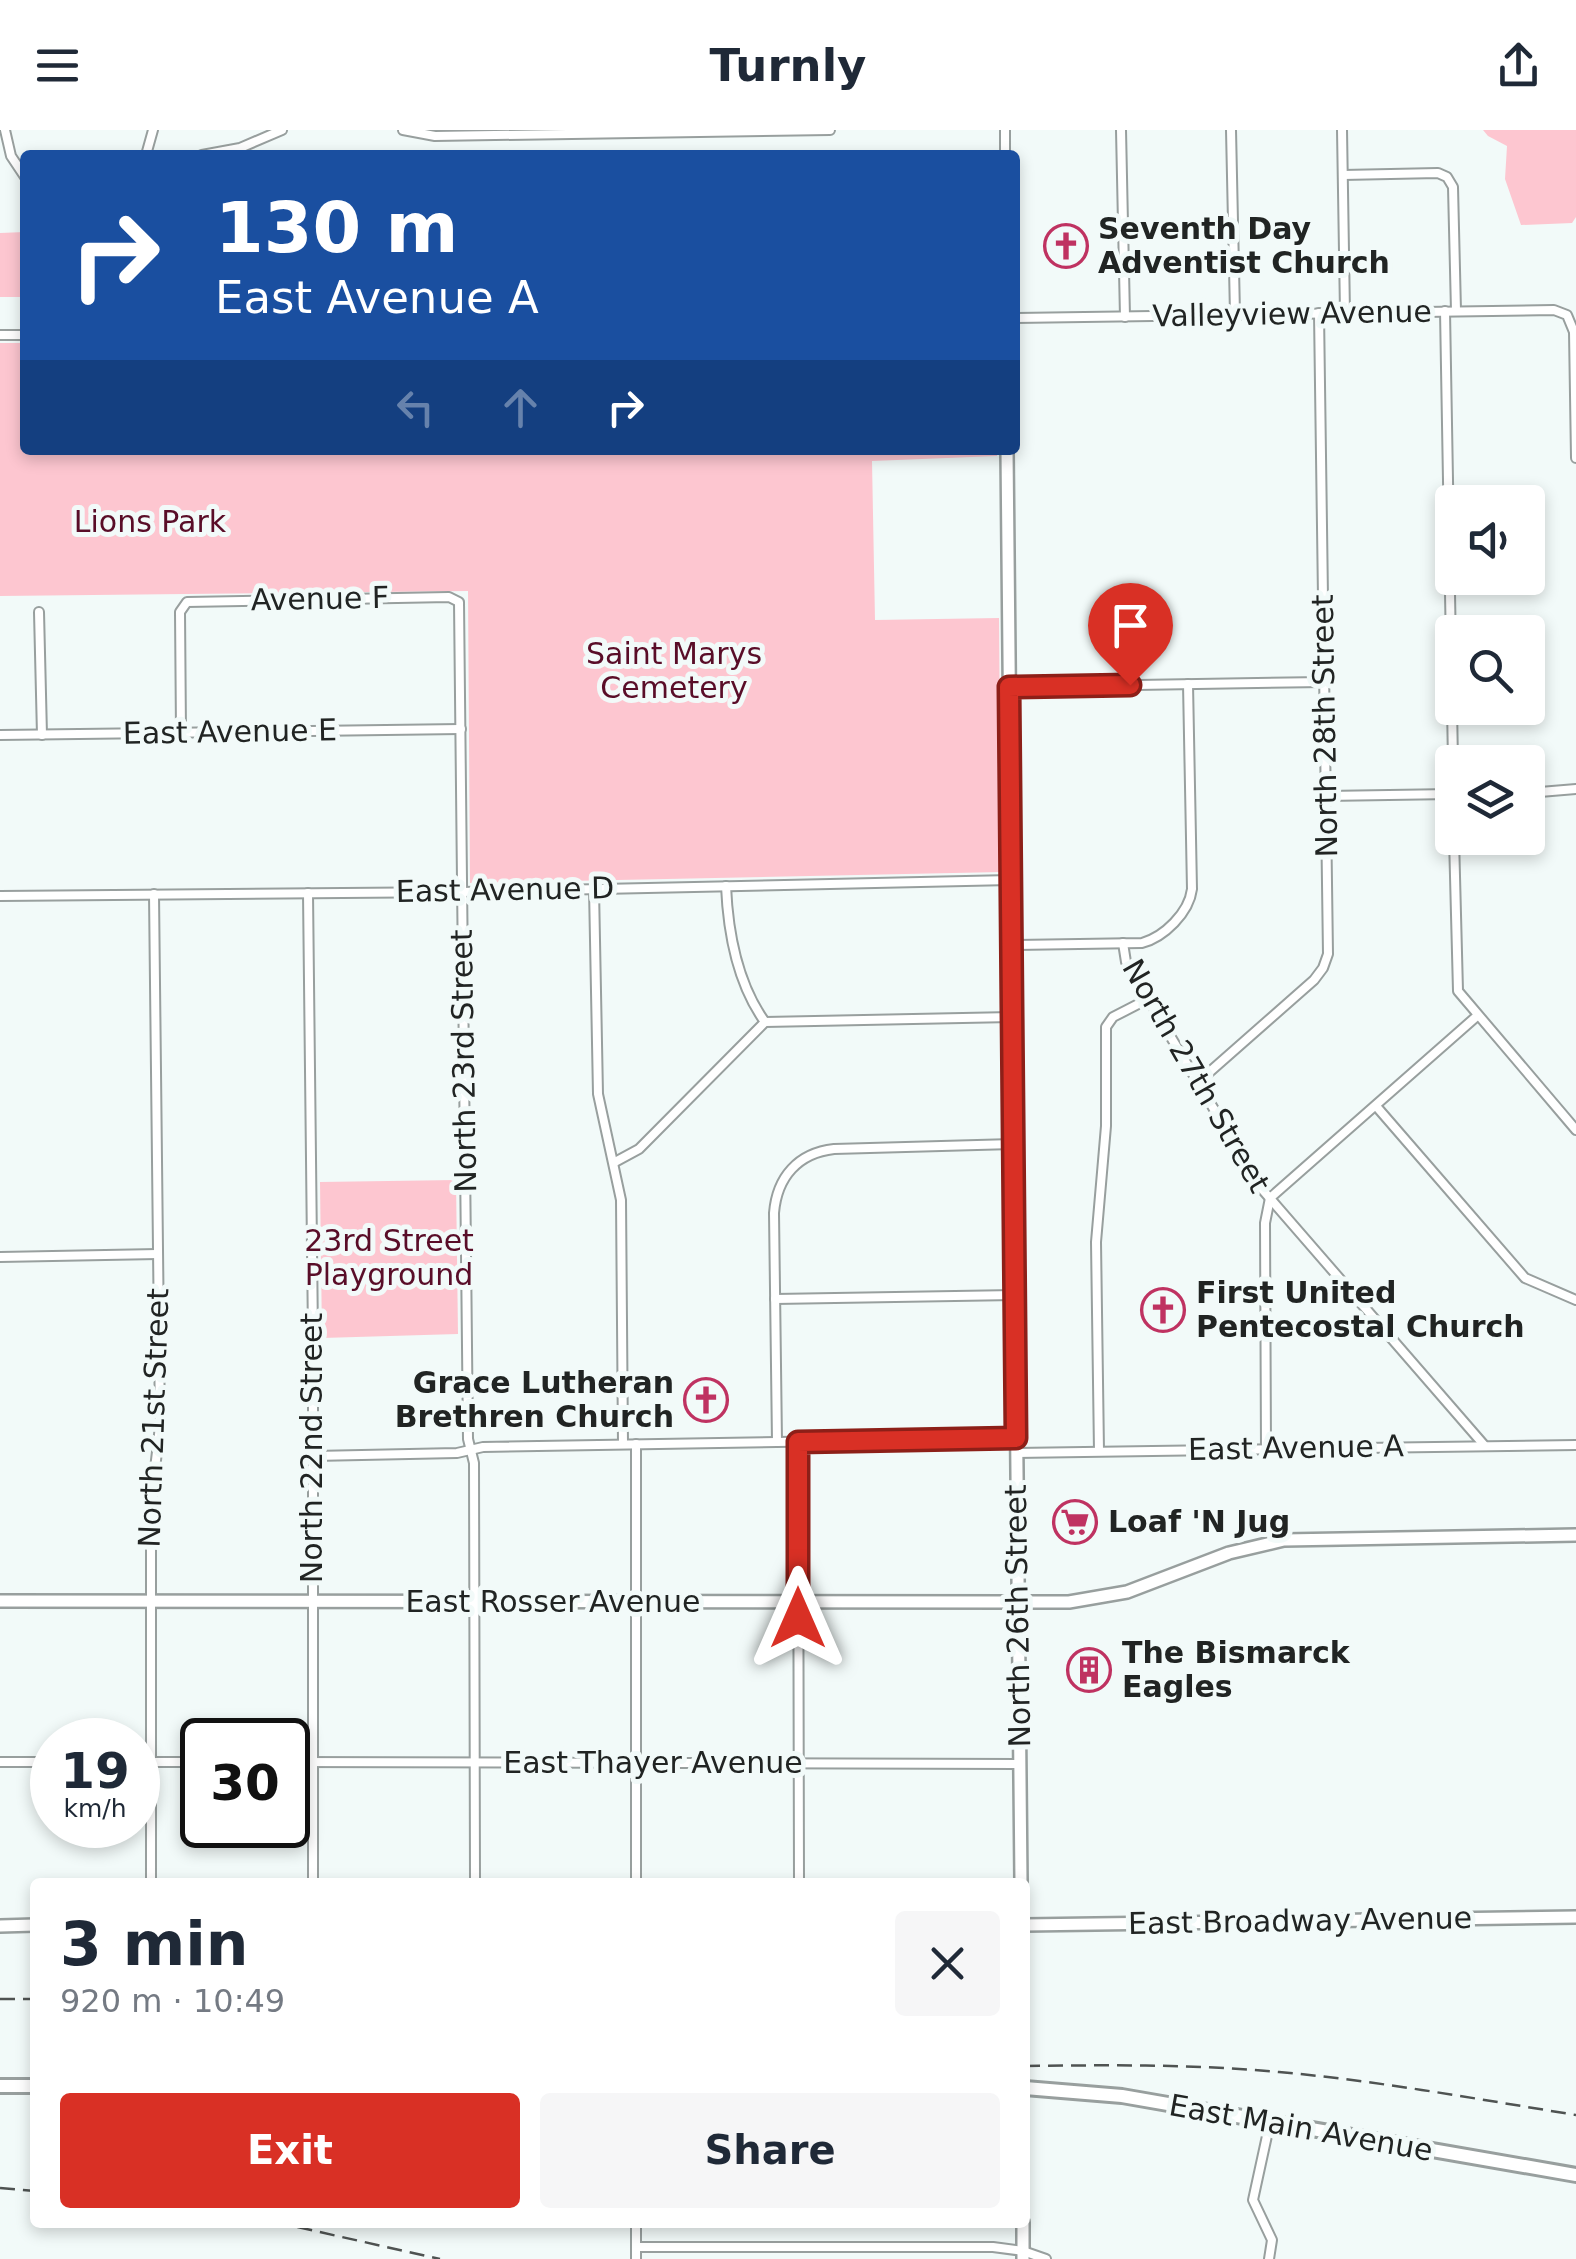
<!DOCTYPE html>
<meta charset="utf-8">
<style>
body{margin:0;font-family:"DejaVu Sans",sans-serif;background:#f6f6f7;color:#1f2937;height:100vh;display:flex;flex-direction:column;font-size:38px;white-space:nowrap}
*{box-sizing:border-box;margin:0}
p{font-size:32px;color:#747a83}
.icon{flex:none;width:55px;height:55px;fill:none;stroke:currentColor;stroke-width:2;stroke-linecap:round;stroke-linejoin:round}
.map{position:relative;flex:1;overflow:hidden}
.drawer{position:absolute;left:30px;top:1748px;width:1000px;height:350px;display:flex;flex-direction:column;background:#fff;border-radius:10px;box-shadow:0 5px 15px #0003}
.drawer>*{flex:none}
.guide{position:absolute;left:20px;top:20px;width:1000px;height:305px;border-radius:10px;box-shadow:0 5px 15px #0003;background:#1a4fa0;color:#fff;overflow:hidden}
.tools{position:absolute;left:1435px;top:355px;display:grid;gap:20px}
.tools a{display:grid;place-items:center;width:110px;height:110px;border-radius:10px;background:#fff;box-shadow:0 5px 15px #0003;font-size:50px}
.speed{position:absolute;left:30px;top:1588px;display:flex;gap:20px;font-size:50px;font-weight:700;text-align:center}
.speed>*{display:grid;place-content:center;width:130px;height:130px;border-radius:50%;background:#fff;box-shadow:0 5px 15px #0003;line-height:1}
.speed small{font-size:25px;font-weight:400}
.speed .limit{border:5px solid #111;border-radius:15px;background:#fff;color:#111}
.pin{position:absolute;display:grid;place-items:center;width:85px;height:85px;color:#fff;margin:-102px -42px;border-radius:50% 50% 50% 0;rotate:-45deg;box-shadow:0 0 10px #0007}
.pin .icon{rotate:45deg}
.me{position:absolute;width:110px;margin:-55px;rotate:0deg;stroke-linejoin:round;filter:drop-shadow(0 0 8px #0008)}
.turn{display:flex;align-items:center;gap:35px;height:210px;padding:0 30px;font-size:45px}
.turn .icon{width:130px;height:130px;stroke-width:2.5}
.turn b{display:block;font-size:70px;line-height:85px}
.lanes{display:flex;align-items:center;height:95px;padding:0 30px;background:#0003;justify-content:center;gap:50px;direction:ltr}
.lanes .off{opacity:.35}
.round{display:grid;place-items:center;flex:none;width:105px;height:105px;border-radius:10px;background:#f6f6f7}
.overview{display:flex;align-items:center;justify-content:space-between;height:170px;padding:0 30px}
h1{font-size:60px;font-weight:700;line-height:75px}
.cta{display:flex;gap:20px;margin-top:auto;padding:20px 30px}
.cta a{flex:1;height:115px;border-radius:10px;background:#d93025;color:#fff;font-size:40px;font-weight:700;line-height:115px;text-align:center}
.cta a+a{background:#f6f6f7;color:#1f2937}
header{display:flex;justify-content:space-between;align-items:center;height:130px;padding:0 30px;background:#fff;font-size:45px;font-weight:700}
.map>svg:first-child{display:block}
</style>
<header><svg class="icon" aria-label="menu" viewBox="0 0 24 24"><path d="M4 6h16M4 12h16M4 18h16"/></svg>Turnly<svg class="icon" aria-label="share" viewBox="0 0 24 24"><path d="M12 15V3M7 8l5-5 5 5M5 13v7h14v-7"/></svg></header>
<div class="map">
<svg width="1576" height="2129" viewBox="0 0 1576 2129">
<rect width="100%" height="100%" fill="#f2faf9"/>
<g fill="#fdc6d0">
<path d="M1483 0H1576V87L1572 93 1521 95 1505 49 1507 16 1488 6Z"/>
<path d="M25 102V167H0V103Z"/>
<path d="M0 213H25V320H997V326L872 331 875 490 999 488 1001 742 470 753 468 461 0 466Z"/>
<path d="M456 1050 458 1204 322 1208 320 1052Z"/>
</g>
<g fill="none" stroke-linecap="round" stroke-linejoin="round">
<g stroke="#989f9e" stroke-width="12">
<g id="street">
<path d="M5 0 11 26 25 47"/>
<path d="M403 0 435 6 830 0"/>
<path d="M1005 0V25"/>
<path d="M1121 0 1125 187"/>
<path d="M1231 0 1235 184"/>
<path d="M1342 0 1345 183"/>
<path d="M146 25 153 0"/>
<path d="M202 25 240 18 282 0"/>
<path d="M1343 45 1438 43 1447 47 1453 57 1456 181"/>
<path d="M1445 181 1453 632"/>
<path d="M1015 188 1554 180 1567 185 1574 202 1576 328"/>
<path d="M0 205H25"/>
<path d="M39 482 42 605"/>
<path d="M1009 557 1324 552"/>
<path d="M181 602 180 482 187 472 449 467 459 472 468 1309 474 1333 475 1752"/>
<path d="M0 605 461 599"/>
<path d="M1528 663 1576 659"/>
<path d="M1326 666 1452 664"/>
<path d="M1454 708 1458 861 1576 1000"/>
<path d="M726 756C728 803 737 853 765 892"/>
<path d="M594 759 598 964 621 1070 623 1314"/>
<path d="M308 763 313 1206V1752"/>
<path d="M0 766 462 762 1011 750"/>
<path d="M1123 813 1126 832 1261 1058 1484 1315"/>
<path d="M1012 815 1142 813C1164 807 1189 783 1192 759L1188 554"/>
<path d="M1197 953 1314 850 1323 838 1328 824 1319 183"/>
<path d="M1376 976 1525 1148 1576 1170"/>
<path d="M615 1032 639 1019 765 892 1012 887"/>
<path d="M1270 1068 1477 886"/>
<path d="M0 1127 158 1124"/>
<path d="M775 1169 1015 1165"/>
<path d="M777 1312 774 1083C777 1047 798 1023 834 1019L1013 1014"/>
<path d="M798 1312 799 1752"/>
<path d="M636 1314V1752"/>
<path d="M1266 1319 1265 1093 1270 1068"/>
<path d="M1099 1321 1096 1112 1106 996V897L1113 887 1148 869"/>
<path d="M1016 1323 1576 1315"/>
<path d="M314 1326 457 1323 483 1317 1016 1308"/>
<path d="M0 1632H52"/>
<path d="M138 1632H202"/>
<path d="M288 1632 1019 1634"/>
<path d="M151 1752V1373L160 1296 154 764"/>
<path d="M636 2092V2129"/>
<path d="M636 2117H993L1023 2121 1046 2129"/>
<path d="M1269 2129 1272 2110 1253 2070 1270 1992"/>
</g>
</g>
<g stroke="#989f9e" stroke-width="16">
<g id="secondary">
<path d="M1007 320 1021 1752"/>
<path d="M0 1471 1069 1472 1127 1462 1229 1423 1284 1410 1576 1405"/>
<path d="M1025 1795 1576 1787"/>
<path d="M0 1796 35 1795"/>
<path d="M1023 2092V2129"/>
</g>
</g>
<g stroke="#989f9e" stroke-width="18">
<g id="primary">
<path d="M0 1956H35"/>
<path d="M1025 1958 1122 1966 1576 2045"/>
</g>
</g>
<use href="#street" stroke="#fff" stroke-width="8"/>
<use href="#secondary" stroke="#fff" stroke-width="11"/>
<use href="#primary" stroke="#fff" stroke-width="12"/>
<g stroke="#4f5352" stroke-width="2.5" stroke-dasharray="15 8" stroke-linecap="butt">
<path d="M0 1869H35"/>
<path d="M1025 1936C1110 1935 1194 1934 1279 1942 1379 1951 1477 1969 1576 1985"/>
<path d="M0 2058 35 2061"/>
<path d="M275 2092 440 2129"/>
</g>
</g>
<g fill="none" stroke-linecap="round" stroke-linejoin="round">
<g stroke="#8d1f18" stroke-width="25">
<path id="route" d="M798 1488V1312L1016 1308 1009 557 1130 555"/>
</g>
<use href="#route" stroke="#d93025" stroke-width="18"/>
</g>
<defs>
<g id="church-ring" transform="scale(2.25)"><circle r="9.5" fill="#f2faf9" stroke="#bf3261" stroke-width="1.5"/><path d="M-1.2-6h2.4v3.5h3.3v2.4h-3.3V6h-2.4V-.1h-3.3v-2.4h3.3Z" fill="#bf3261"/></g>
<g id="supermarket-ring" transform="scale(2.25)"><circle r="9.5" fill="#f2faf9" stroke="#bf3261" stroke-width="1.5"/><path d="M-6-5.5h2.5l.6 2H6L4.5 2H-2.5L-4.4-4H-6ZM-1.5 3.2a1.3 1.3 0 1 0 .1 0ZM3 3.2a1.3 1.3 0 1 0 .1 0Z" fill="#bf3261"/></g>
<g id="building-ring" transform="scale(2.25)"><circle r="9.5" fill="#f2faf9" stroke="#bf3261" stroke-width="1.5"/><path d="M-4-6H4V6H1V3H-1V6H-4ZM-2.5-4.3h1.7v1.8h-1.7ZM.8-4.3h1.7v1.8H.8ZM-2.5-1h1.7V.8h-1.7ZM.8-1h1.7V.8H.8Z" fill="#bf3261"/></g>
</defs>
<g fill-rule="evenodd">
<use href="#church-ring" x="1066" y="116"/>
<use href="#church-ring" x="1163" y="1180"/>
<use href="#church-ring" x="706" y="1270"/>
<use href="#supermarket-ring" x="1075" y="1392"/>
<use href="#building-ring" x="1089" y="1540"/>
</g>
<g text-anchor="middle" stroke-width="10" stroke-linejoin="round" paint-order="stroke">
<g font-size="30" font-weight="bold" fill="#212423" stroke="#f2faf9" text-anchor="start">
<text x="1098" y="109">Seventh Day<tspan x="1098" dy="34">Adventist Church</tspan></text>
<text x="1196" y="1173">First United<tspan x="1196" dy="34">Pentecostal Church</tspan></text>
<text x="674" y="1263" text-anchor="end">Grace Lutheran<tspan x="674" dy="34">Brethren Church</tspan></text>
<text x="1108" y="1402">Loaf 'N Jug</text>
<text x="1122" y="1533">The Bismarck<tspan x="1122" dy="34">Eagles</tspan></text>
</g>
<g font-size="30" fill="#212423" stroke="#f2faf9">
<text transform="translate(1292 184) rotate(-1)" y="10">Valleyview Avenue</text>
<text transform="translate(320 469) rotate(-1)" y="10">Avenue F</text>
<text transform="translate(1325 596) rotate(-91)" y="10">North 28th Street</text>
<text transform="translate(230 602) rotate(-1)" y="10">East Avenue E</text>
<text transform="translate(505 760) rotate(-1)" y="10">East Avenue D</text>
<text transform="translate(464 931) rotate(-91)" y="10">North 23rd Street</text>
<text transform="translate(1196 946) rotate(60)" y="10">North 27th Street</text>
<text transform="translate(154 1288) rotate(-88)" y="10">North 21st Street</text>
<text transform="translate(312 1318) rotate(-90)" y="10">North 22nd Street</text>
<text transform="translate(1296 1318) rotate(-1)" y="10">East Avenue A</text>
<text x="553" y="1482">East Rosser Avenue</text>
<text transform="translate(1018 1486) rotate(-91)" y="10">North 26th Street</text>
<text x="653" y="1643">East Thayer Avenue</text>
<text transform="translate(1300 1791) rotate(-1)" y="10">East Broadway Avenue</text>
<text transform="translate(1301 1998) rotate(10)" y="10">East Main Avenue</text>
</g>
<g font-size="30" fill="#590d28" stroke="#f2faf9">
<text x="150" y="402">Lions Park</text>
<text x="674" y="534">Saint Marys<tspan x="674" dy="34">Cemetery</tspan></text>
<text x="389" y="1121">23rd Street<tspan x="389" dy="34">Playground</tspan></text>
</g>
</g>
</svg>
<div class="tools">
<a><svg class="icon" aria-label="sound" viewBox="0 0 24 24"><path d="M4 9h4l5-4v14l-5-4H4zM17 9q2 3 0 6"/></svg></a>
<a><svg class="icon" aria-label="search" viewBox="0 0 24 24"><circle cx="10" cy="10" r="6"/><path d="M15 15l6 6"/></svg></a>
<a><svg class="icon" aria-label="layers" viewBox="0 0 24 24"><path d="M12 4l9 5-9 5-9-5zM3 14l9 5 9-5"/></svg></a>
</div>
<div class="speed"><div>19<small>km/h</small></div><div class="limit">30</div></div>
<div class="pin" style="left:1130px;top:555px;background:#d93025"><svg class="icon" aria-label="arrive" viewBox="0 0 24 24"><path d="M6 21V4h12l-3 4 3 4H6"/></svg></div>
<svg class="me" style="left:798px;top:1488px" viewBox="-20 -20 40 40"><path d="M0-17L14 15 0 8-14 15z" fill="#d93025" stroke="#fff" stroke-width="4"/></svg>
<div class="guide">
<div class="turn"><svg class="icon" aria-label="right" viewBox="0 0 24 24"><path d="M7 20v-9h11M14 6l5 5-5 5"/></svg><div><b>130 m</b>East Avenue A</div></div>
<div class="lanes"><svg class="icon off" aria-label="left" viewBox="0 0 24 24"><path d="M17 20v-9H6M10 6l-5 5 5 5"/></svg><svg class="icon off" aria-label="ahead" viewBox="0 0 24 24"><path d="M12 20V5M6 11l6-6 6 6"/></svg><svg class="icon" aria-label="right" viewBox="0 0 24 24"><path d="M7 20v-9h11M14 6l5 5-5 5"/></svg></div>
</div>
<section class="drawer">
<div class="overview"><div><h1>3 min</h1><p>920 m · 10:49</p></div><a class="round"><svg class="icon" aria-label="close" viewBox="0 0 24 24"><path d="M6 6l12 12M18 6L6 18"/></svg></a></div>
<div class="cta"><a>Exit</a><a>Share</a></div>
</section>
</div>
